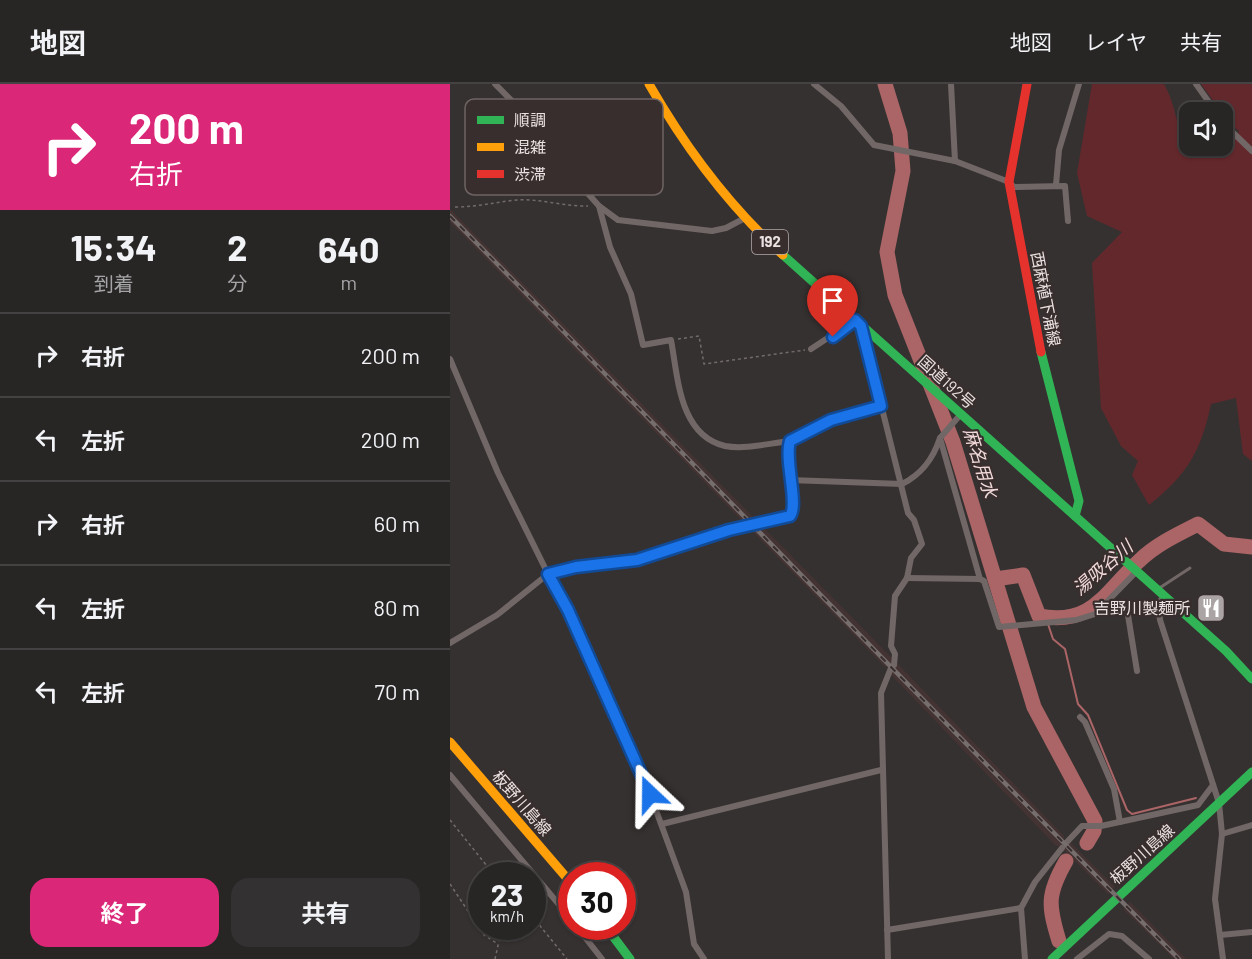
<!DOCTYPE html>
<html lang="ja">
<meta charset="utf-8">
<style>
body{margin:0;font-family:Barlow,"Noto Sans JP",sans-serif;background:#343132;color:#f1f3f6;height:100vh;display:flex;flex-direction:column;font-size:22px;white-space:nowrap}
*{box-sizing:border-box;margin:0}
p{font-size:20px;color:#a5a5a7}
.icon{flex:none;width:33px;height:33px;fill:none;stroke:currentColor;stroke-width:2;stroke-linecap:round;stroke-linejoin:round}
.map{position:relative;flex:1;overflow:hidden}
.sheet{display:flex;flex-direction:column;background:#282525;width:450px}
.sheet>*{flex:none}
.guide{background:#db2777;color:#fff;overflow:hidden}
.controls{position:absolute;left:729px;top:18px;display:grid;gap:12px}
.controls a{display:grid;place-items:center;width:54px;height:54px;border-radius:12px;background:#282525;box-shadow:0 2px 4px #0004,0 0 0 2px #444242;font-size:30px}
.speed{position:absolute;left:18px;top:778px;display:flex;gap:12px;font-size:30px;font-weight:700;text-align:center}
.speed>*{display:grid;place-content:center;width:78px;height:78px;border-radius:50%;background:#282525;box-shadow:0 2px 4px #0004,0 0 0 2px #444242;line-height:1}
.speed small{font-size:15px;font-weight:400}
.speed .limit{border:9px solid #d22;background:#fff;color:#111}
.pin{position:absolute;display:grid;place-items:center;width:51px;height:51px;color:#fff;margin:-62px -26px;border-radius:50% 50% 50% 0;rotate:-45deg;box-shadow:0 0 6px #0007}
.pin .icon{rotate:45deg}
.me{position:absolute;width:66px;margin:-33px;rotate:337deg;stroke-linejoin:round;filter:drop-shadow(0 0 4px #0008)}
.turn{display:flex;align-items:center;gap:21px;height:126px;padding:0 30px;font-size:27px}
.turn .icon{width:78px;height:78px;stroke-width:2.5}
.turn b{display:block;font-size:42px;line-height:51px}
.eta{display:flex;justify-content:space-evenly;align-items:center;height:102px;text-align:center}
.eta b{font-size:36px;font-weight:700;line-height:42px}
.action{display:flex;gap:12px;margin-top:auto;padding:12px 30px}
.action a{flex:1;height:69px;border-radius:18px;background:#db2777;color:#fff;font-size:24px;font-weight:700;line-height:69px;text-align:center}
.action a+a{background:#343132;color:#f1f3f6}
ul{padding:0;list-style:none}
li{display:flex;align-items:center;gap:18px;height:84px;padding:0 30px;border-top:2px solid #444242}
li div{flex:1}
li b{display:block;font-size:22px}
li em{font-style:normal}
header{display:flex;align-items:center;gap:36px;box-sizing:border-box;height:84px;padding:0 30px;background:#282525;border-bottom:2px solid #444242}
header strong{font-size:28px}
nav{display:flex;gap:33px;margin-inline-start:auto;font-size:21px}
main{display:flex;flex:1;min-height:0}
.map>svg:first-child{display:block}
</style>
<header>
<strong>地図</strong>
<nav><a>地図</a><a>レイヤ</a><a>共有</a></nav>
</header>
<main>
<section class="sheet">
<div class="guide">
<div class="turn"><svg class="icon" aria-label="right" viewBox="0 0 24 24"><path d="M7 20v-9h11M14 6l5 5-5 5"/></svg><div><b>200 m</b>右折</div></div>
</div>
<div class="eta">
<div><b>15:34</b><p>到着</p></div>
<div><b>2</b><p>分</p></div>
<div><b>640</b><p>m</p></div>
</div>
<ul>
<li><svg class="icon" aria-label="right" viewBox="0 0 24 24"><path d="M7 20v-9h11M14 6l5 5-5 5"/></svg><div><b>右折</b></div><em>200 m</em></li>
<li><svg class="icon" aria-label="left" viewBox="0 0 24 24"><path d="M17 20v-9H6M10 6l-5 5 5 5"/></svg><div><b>左折</b></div><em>200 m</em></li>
<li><svg class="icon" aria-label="right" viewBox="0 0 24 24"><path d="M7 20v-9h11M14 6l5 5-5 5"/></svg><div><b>右折</b></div><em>60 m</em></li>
<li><svg class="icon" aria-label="left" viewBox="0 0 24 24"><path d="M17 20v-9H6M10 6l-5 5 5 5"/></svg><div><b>左折</b></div><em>80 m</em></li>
<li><svg class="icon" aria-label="left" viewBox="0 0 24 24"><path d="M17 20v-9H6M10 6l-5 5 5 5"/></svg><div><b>左折</b></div><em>70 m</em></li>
</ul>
<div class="action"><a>終了</a><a>共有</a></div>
</section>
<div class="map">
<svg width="802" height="875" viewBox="0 0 802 875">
<rect width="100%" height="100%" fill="#363131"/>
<g fill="#433332">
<path d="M0 125 443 575 445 582 448 580 614 752V756L622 760 665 803 658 810 612 764 605 761 441 591V584L434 582 0 138Z"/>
<path d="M680 818 736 875H724L673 825Z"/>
</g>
<path fill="#63282c" d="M642 0H714C729 27 722 42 744 65L764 67 779 63 789 47 781 41 751 0H802V377L793 370 786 314 761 320C751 367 737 391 699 421L682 391 688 377 671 362 651 324 642 179 672 148 637 132 627 89Z"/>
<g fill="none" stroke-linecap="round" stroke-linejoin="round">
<path stroke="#ab6566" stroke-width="2" d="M596 534 603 555 615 565 628 620 638 631 677 726 682 730 746 714"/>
<g stroke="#ab6566" stroke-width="15">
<path d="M435 0 450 49 453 87 437 168 445 211 503 358 584 623 645 737 644 747 637 759"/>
<path d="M545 495 573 491 589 532C644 542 655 507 689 477 705 461 728 450 748 440L774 460 802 463"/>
<path d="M609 857C598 821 597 810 616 777"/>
</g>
<g stroke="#736b6b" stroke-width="1.5" stroke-dasharray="3 3" stroke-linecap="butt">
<path d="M5 123C27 123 46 118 67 116 88 114 115 123 138 122"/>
<path d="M228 255 249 252 254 280 355 266"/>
<path d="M0 736 45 792"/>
<path d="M0 800 34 851 48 860"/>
<path d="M82 832 117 875"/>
<path d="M45 875 52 843"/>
</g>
<path stroke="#726767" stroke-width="3" d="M711 503 740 484"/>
<g stroke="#726767" stroke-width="6">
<path d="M45 0 92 47 117 86 149 122 168 136 262 147 276 144 295 134"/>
<path d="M364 0 391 22 424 61 505 77 559 98 564 103 615 102 618 137"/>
<path d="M501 0 505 77"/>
<path d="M746 0 766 28"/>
<path d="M772 38 802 67"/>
<path d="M606 101 609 66 629 0"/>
<path d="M149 122 160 163 181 210 193 261 221 256C228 293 229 351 275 362 295 366 320 359 340 357"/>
<path d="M412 244 458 429 464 436 472 460 461 474 457 494 445 512 441 562 445 570 444 581"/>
<path d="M361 265 405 236"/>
<path d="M0 275 48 389 98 490 47 531 0 559"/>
<path d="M511 330 490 354 530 495 534 497 549 543 626 536 645 530 687 487"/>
<path d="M339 396 338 364 340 357 381 336 431 322"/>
<path d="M457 494 530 495"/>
<path d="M714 512 708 520 710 536 769 719 772 750 765 815 773 875"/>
<path d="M687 587 677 525 708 520"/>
<path d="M630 633 635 638 664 705 670 738"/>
<path d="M0 691 122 836"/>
<path d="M212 740 431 686"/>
<path d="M772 750 802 741"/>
<path d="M616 759 632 742H651L748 721 763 701"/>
<path d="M571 824 575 875"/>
<path d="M127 843 152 875"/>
<path d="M437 846 571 824 585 798 612 764"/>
<path d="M770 851 802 848"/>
<path d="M254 875 244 860 236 808 200 710 118 526 98 490 126 483 187 476 279 446 340 432 343 424 339 396 452 400C472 390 483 375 490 354"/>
<path d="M438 875 431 609 441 584"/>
<path d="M627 875 659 850 672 852 699 875"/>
</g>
<g stroke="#30b455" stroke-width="9">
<path d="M333 171 776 567 802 595"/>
<path d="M591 268 629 417 625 432"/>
<path d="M156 843 180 875"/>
<path d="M602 875 802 688"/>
</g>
<g stroke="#ff9f0a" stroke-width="9">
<path d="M199 0C235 63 279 122 333 171"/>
<path d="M0 658 122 800"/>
</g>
<path stroke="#e5322d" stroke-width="9" d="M577 0 559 98 591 268"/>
<g stroke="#766d6d" stroke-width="4.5">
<path id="rail" d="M0 132C244 379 484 630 729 875"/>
</g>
<use href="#rail" stroke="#392e2e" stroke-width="2" stroke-dasharray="7" stroke-linecap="butt"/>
</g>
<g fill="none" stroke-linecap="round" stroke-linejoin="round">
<g stroke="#114b97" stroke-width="15">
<path id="route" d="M200 710 118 526 98 490 126 483 187 476 279 446 340 432C349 421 334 376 340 357L381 336 431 322 411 242 405 236 383 253"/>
</g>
<use href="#route" stroke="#1a73e8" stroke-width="10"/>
</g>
<defs>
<g id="restaurant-square" transform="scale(1.5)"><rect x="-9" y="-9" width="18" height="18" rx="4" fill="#aba4a4" stroke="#392e2e"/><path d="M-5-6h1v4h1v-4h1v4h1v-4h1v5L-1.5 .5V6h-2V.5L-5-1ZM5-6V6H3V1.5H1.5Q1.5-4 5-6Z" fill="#fff"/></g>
</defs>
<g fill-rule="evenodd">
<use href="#restaurant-square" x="761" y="524"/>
</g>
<g text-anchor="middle" stroke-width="4.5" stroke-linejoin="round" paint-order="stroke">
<rect fill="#392e2e" stroke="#b5acac" stroke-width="1.5" x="302" y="146" width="36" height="24" rx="4.5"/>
<g font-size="15" font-weight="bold" fill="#eae2e2">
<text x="320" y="163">192</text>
</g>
<g font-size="16" fill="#eae2e2" stroke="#392e2e">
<text transform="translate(596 215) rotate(79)" y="6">西麻植下浦線</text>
<text transform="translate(497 298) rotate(42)" y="6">国道192号</text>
<text transform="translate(72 719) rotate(49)" y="6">板野川島線</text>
<text transform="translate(692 770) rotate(-42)" y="6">板野川島線</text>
</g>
<g font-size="16" fill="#eae2e2" stroke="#392e2e" text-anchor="end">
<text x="740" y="530">吉野川製麺所</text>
</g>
<g font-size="18" font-style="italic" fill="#f1d9d9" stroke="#392e2e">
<text transform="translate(530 379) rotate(72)" y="6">麻名用水</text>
<text transform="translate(653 484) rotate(-41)" y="6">湯吸谷川</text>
</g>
</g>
<rect x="15" y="15" width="198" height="96" rx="9" fill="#392e2e" stroke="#6e6464" stroke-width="1.5"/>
<rect x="27" y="32" width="27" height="8" fill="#30b455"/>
<rect x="27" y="59" width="27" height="8" fill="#ff9f0a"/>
<rect x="27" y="86" width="27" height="8" fill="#e5322d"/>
<g font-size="16" fill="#eae2e2">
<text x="64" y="42">順調</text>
<text x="64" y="69">混雑</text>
<text x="64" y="96">渋滞</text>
</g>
</svg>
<div class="controls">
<a><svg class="icon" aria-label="sound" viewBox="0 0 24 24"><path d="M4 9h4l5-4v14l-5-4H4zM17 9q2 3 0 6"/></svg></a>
</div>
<div class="speed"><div>23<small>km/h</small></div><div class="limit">30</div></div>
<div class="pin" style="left:383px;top:253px;background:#d93025"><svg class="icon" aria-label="arrive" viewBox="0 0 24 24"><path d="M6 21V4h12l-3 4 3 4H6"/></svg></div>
<svg class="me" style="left:200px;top:710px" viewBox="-20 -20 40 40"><path d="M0-17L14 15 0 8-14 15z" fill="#1a73e8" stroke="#fff" stroke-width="4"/></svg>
</div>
</main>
